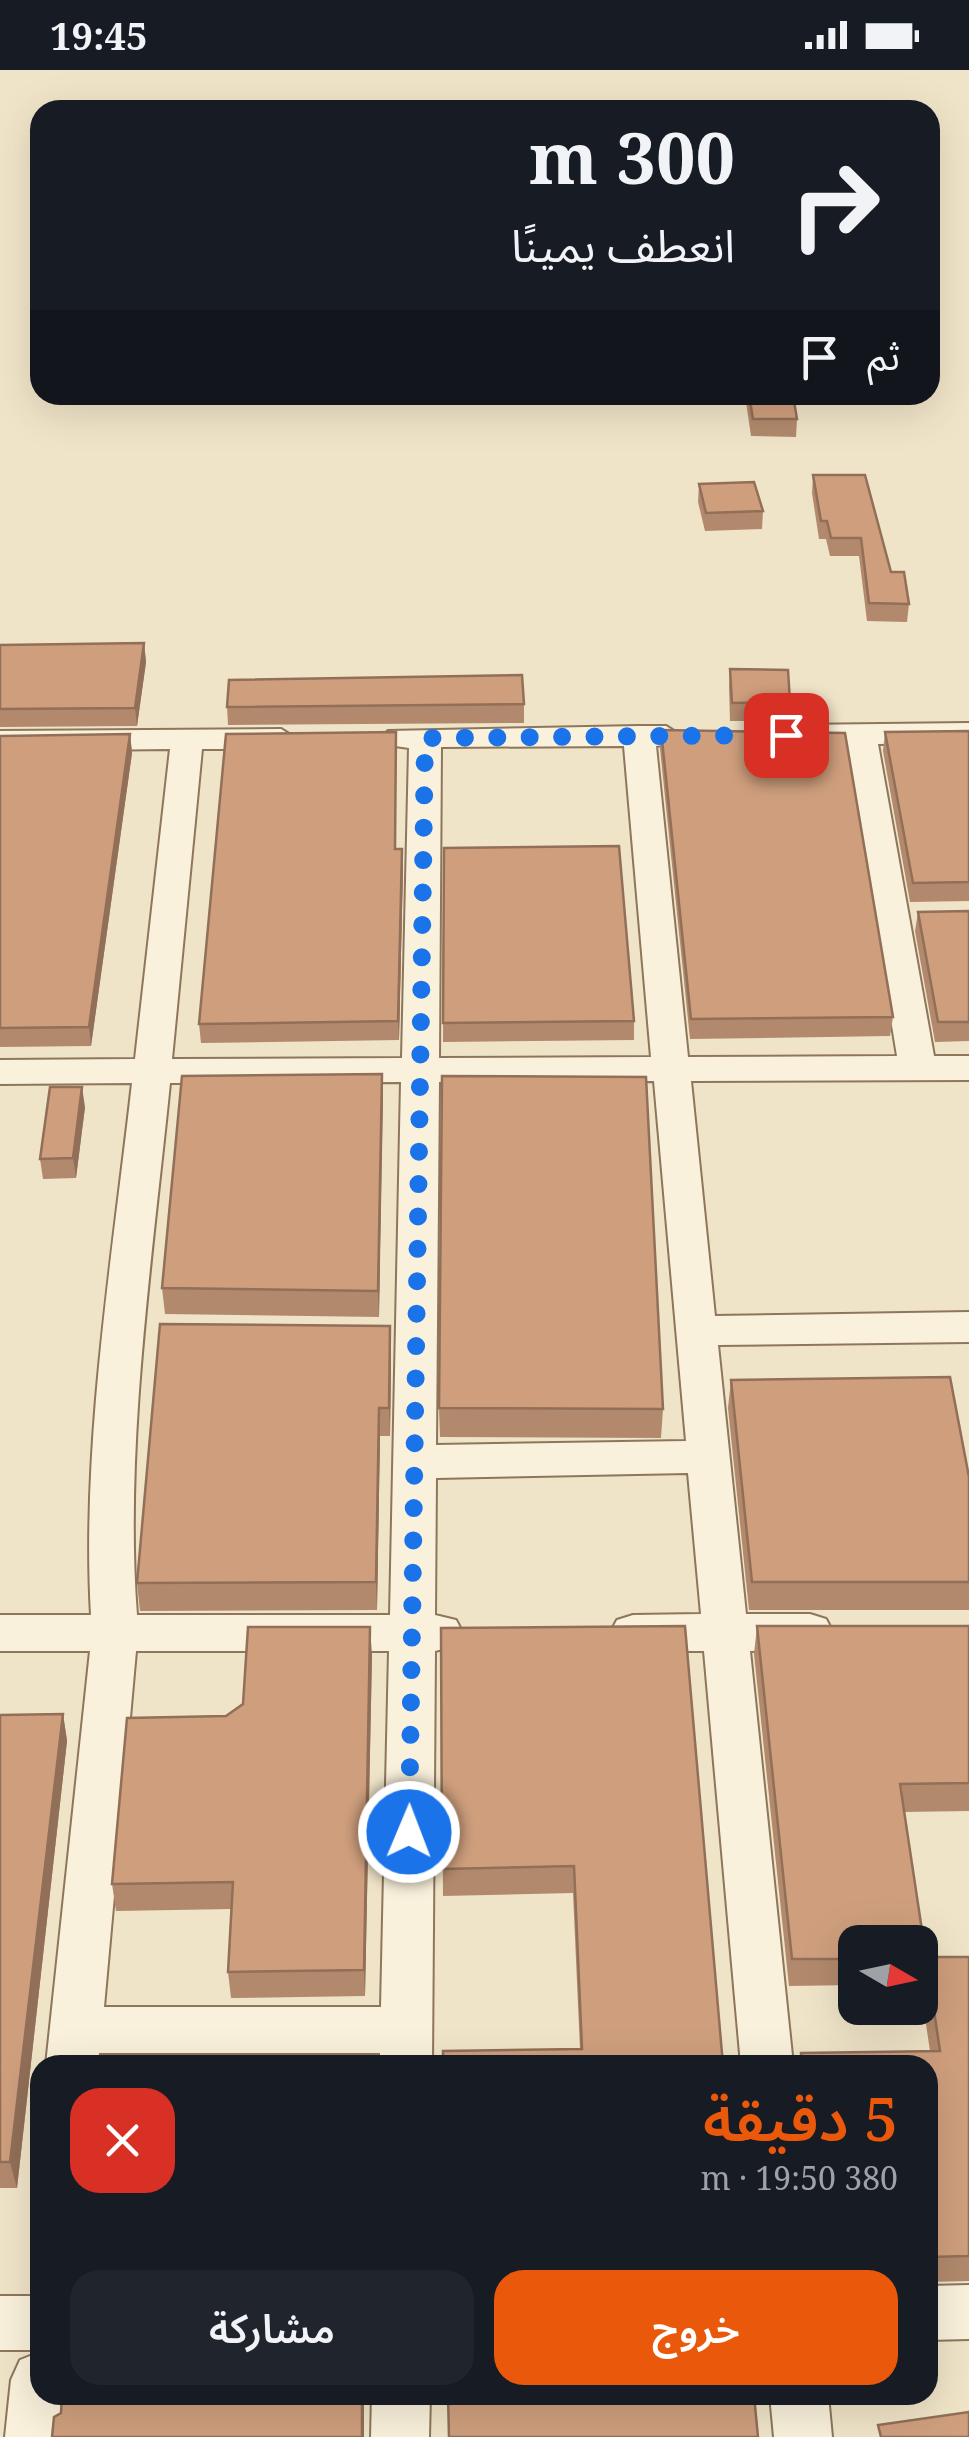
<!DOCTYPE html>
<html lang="ar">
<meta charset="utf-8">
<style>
body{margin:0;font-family:"Noto Serif","Noto Sans Arabic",serif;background:#20242c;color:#f1f3f6;direction:rtl;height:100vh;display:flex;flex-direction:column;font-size:38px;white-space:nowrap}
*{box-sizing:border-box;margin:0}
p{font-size:32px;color:#9ea1a6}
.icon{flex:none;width:55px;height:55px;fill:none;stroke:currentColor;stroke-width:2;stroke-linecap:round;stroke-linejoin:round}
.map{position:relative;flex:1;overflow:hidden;direction:ltr}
.side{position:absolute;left:30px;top:1985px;width:908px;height:350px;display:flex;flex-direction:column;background:#171b24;border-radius:30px;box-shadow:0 10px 40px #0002;direction:rtl}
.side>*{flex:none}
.hud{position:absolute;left:30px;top:30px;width:910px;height:305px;border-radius:30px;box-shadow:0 10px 40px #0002;direction:rtl;background:#171b24;color:#f1f3f6;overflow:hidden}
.needle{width:65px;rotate:99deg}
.buttons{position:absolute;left:838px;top:1855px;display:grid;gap:20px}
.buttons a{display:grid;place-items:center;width:100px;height:100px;border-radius:20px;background:#171b24;box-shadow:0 10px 40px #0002;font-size:50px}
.pin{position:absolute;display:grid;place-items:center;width:85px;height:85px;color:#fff;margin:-42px;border-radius:20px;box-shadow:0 5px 15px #0006}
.me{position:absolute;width:110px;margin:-55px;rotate:1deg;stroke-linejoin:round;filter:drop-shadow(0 0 8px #0008)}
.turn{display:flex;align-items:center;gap:35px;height:210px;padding:0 40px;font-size:45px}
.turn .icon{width:130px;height:130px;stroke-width:2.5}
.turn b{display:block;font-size:70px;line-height:85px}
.then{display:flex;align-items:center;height:95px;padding:0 40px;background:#0003;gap:20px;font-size:38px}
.round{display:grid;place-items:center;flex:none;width:105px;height:105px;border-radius:30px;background:#20242c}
.overview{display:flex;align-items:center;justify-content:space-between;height:170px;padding:0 40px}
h1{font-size:60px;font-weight:600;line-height:75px;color:#ea580c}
.action{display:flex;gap:20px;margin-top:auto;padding:20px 40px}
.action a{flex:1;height:115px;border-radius:30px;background:#ea580c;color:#fff;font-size:40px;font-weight:600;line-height:115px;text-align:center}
.action a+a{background:#20242c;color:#f1f3f6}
.status{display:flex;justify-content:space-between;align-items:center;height:70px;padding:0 50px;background:#171b24;direction:ltr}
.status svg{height:28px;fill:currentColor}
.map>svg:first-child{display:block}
</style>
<div class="status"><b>19:45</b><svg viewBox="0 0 49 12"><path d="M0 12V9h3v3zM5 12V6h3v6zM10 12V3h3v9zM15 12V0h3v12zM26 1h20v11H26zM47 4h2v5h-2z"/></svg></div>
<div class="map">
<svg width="969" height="2367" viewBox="0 0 969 2367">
<rect width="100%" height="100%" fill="#f0e4c8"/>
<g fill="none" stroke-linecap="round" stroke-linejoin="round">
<g stroke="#8d765c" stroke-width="4">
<g id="minor">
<path d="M969 653V673L878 674 934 986H969V1010L691 1011 715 1246 969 1242V1272L718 1275 746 1544H810L826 1549 833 1562 826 1575 810 1580 750 1581 793 1995H741L704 1581H633L617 1576 610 1563 617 1550 633 1545 701 1544 688 1403 436 1408 435 1545 456 1550 463 1563 456 1576 435 1581 432 1995H380V1983H99L98 1995H46L90 1581H0V1545H91C81 1375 113 1183 132 1013L0 1014V990L135 989 170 679 0 681V661L281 659 297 669 281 679H202L172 989 402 988 409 678 388 675 383 668 388 661 639 656H666L682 666 677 673 656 676 688 987 897 986 846 674 794 675 778 665 794 655ZM624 676 651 987 439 988 441 677ZM654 1011 686 1371 436 1375 439 1012ZM401 1012 390 1545H137C124 1376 153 1183 170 1013ZM136 1581H389L381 1937H104Z"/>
<path d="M969 2215V2269L928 2270V2216Z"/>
<rect x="0" y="2226" width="40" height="54"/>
<path d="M40 2282V2325H67L63 2367H5L11 2310 20 2290Z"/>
<path d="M372 2325H430L429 2367H371Z"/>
<path d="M770 2325H828L832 2367H774Z"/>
</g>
</g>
<use href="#minor" fill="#faf1dc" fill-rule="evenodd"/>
</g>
<g fill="#b2896c">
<path d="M745 325H793L797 349 796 367 751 366Z"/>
<path d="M813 405 891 502 909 534 907 552 867 551 859 486H830L826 469H819L812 423Z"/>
<path d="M699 414 763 441 762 459 705 461 698 432Z"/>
<path d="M144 573 146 592 137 656 0 657V575Z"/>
<path d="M730 599 790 632 788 651H730L729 617Z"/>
<path d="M524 634V653L228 655 227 637Z"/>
<path d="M661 660 893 947 890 966 690 969 660 679Z"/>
<path d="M969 661V831L910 832 883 681 885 662Z"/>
<path d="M130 664 132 683 91 976 0 977V666Z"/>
<path d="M444 778 634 951V970L443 972Z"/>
<path d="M396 779H402L403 798 399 970 201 973 199 954Z"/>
<path d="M969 841V971L935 972 915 861 918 842Z"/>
<path d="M382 1004 379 1247 165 1244 162 1218Z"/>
<path d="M85 1037 76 1108 43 1109 40 1089Z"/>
<path d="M391 1285 390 1366H380L377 1540 140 1541 137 1513Z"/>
<path d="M731 1310 969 1407V1540H749L728 1338Z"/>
<path d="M439 1338 663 1339 661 1368 440 1367Z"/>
<path d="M757 1556H969V1741L904 1742 926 1887H969V2211L928 2212V1995H799L801 1983 930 1981 920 1914V1872H855V1915L789 1916 754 1584Z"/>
<path d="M441 1558 723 1995 580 1979 573 1823 443 1826Z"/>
<path d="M372 1585 365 1926 231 1928 228 1902 232 1839 116 1841 112 1814 226 1646Z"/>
<path d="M63 1644 67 1671 17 2118H0V1645Z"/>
</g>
<g fill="#916f58">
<path d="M144 573 146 592 137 656 135 638Z"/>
<path d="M130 664 132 683 91 976 89 957Z"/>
<path d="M402 779 403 798 399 970 398 951Z"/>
<path d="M382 1004 383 1030 379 1247 378 1221Z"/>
<path d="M82 1017 85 1037 76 1108 73 1088Z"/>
<path d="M390 1256 391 1285 390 1366 389 1338Z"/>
<path d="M379 1338 380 1366 377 1540 376 1512Z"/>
<path d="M370 1557 372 1585 365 1926 364 1900Z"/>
<path d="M63 1644 67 1671 17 2118 10 2092Z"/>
<rect x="362" y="2325" width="2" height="42"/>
</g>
<g fill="#cf9f7d" stroke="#916f58" stroke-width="2.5">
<path d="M749 325H793L797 349H753Z"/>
<path d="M813 405H865L891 502H904L909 534 869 533 861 468H831L827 451H821Z"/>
<path d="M754 412 763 441 706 443 699 414Z"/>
<path d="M144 573 135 638 0 639V575Z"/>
<path d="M730 599 788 600 790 632 732 633Z"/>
<path d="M522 605 524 634 227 637 229 610Z"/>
<path d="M661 660 845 663 893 947 691 949Z"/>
<path d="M969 661V812L913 813 885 662Z"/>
<path d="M396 662 395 779H402L398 951 199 954 226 664Z"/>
<path d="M130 664 89 957 0 958V666Z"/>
<path d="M619 776 634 951 443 953 444 778Z"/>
<path d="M969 841V952H938L918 842Z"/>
<path d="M382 1004 378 1221 162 1218 182 1006Z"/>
<path d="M442 1006 646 1007 663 1339 439 1338Z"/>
<path d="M50 1017H82L73 1088 40 1089Z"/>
<path d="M160 1254 390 1256 389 1338H379L376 1512 137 1513Z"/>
<path d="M950 1307 969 1407V1512H752L731 1310Z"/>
<path d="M685 1556 723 1995H443V1981L582 1979 574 1796 442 1799 441 1558Z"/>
<path d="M757 1556H969V1713L900 1714 926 1887 920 1888V1872H855V1889H792Z"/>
<path d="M248 1557H370L364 1900 228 1902 233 1812 112 1814 127 1648 226 1646 243 1634Z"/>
<path d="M63 1644 10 2092H0V1645Z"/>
<path d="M926 1887H969V2186L928 2187V1995H802L801 1983 940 1981Z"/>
<path d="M62 2325H362V2367H52L54 2347 61 2343Z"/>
<path d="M448 2325H754L758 2367H449Z"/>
<path d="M969 2342V2367H881L878 2355Z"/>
</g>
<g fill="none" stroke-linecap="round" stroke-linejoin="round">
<path stroke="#1a73e8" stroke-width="18" stroke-dasharray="0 32.4" d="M409 1762 425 668 786 665"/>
</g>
</svg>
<div class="buttons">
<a><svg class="needle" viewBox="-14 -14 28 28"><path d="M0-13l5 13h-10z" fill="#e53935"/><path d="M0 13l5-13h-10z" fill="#9ea1a6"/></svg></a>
</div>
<div class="pin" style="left:786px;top:665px;background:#d93025"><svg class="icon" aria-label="arrive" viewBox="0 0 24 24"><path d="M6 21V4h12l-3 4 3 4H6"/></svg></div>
<svg class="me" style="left:409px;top:1762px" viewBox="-20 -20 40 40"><circle r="17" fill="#1a73e8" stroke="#fff" stroke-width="3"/><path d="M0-11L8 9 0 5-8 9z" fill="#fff"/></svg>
<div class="hud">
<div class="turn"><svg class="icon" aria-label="right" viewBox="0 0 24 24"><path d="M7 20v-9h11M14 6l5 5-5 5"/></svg><div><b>300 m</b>انعطف يمينًا</div></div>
<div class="then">ثم<svg class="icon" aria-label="arrive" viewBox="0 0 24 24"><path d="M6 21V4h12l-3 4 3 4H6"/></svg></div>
</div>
<section class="side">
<div class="overview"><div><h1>5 دقيقة</h1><p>380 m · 19:50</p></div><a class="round" style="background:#d93025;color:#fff"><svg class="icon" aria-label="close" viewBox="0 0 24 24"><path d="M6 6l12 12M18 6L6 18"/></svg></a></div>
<div class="action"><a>خروج</a><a>مشاركة</a></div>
</section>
</div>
